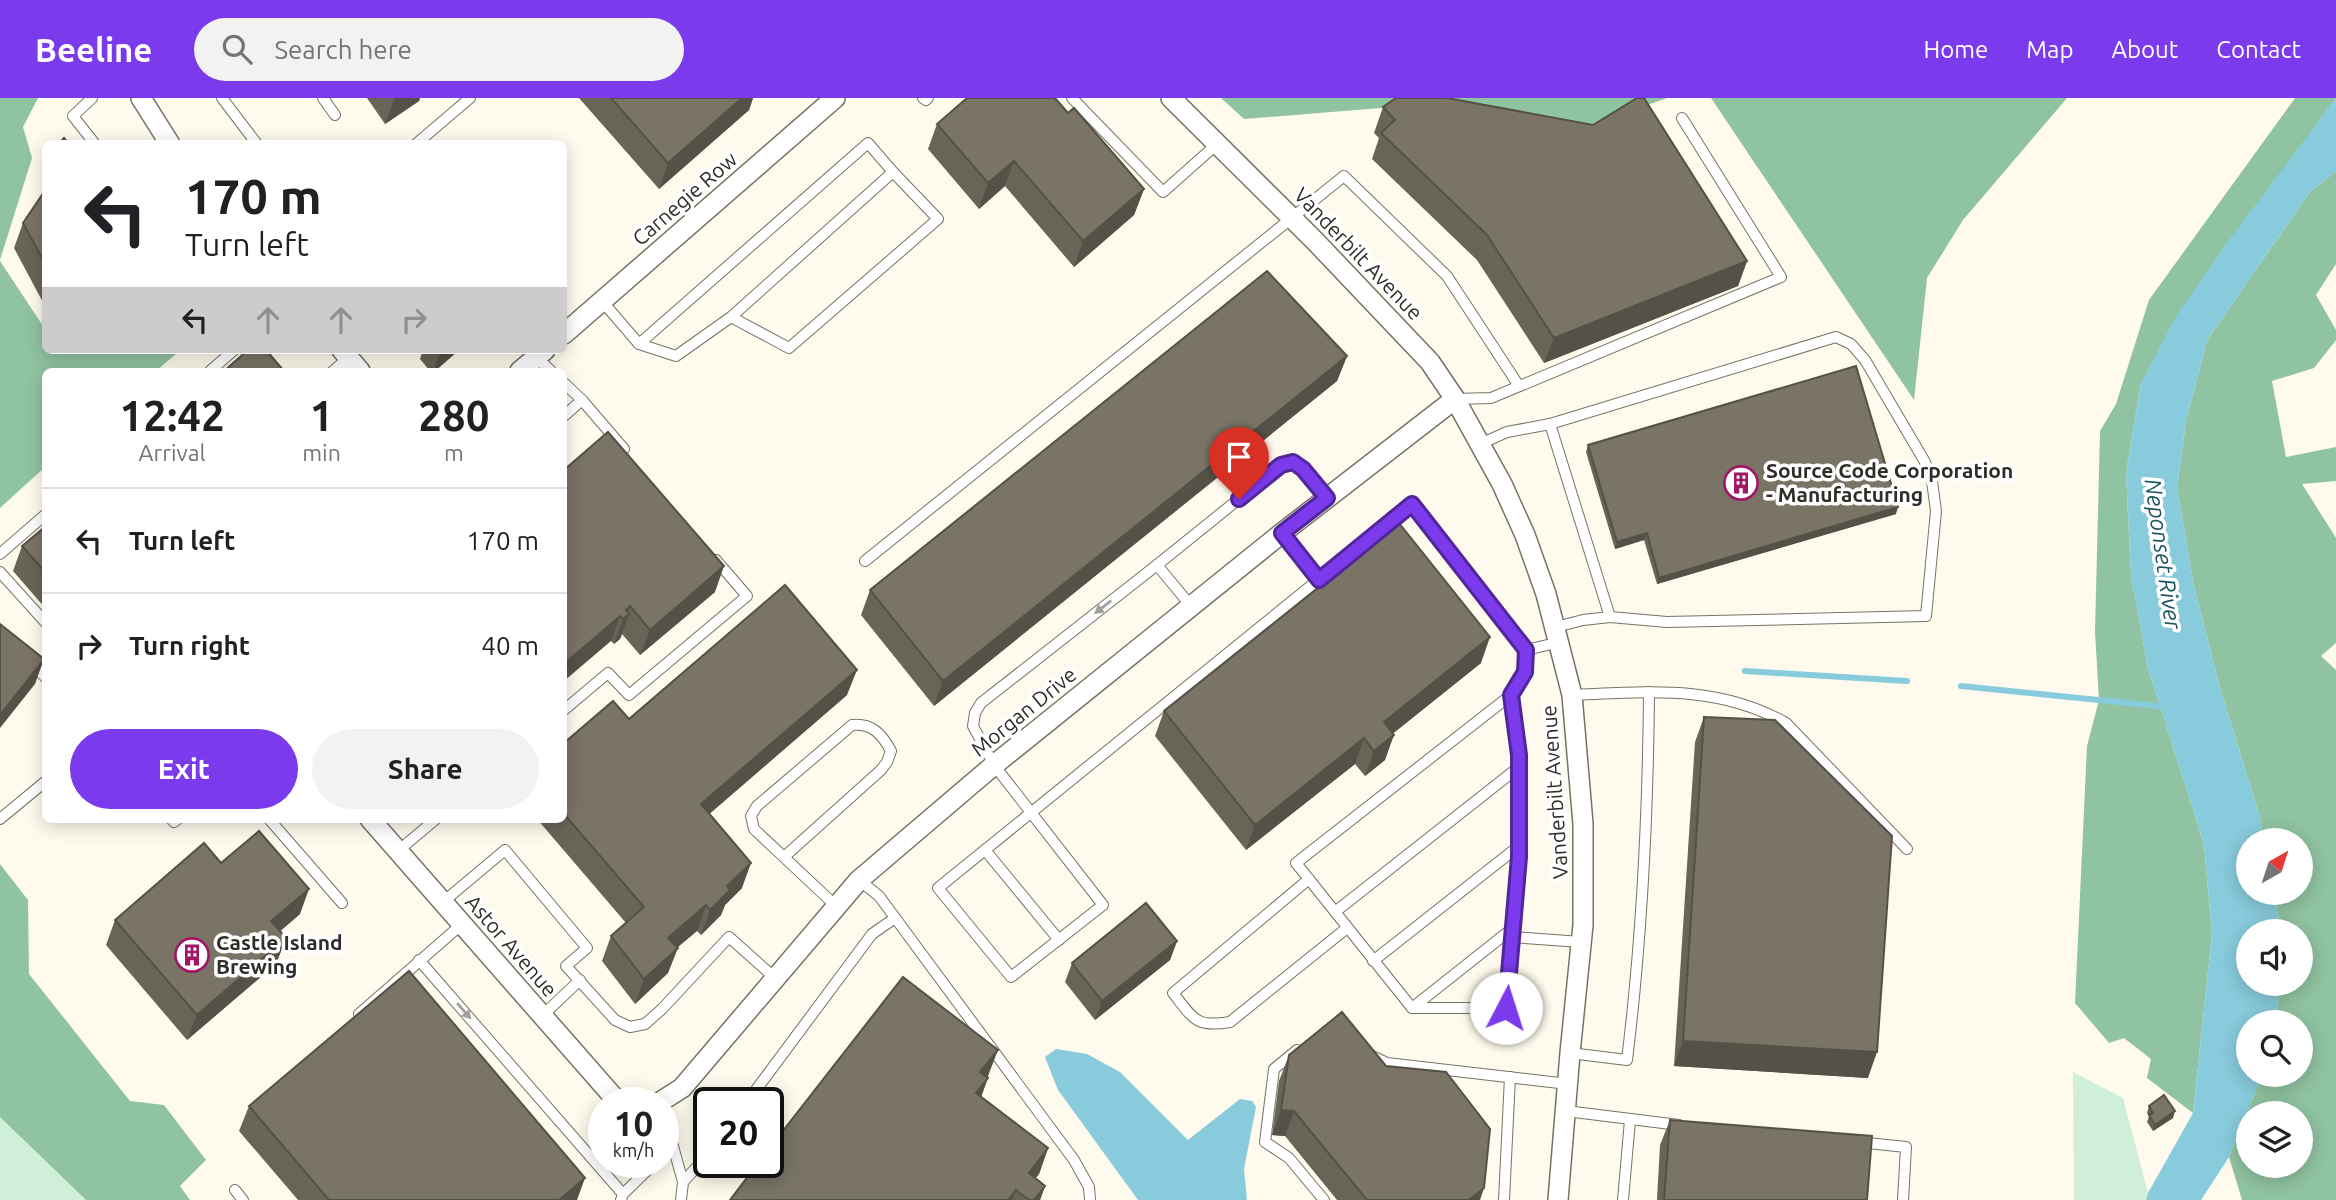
<!DOCTYPE html>
<style>
body{margin:0;font-family:Ubuntu,sans-serif;background:#f2f2f2;color:#202124;height:100vh;display:flex;flex-direction:column;font-size:26px;white-space:nowrap}
*{box-sizing:border-box;margin:0}
p{font-size:23px;color:#757577}
.icon{flex:none;width:38px;height:38px;fill:none;stroke:currentColor;stroke-width:2;stroke-linecap:round;stroke-linejoin:round}
.map{position:relative;flex:1;overflow:hidden}
.sheet{position:absolute;left:42px;top:270px;width:525px;height:455px;display:flex;flex-direction:column;background:#fff;border-radius:10px;box-shadow:0 4px 18px #0003}
.sheet>*{flex:none}
.guide{position:absolute;left:42px;top:42px;width:525px;height:214px;border-radius:10px;box-shadow:0 4px 18px #0003;background:#fff;color:#202124;overflow:hidden}
.needle{width:46px;rotate:39deg}
.tools{position:absolute;left:2236px;top:730px;display:grid;gap:14px}
.tools a{display:grid;place-items:center;width:77px;height:77px;border-radius:50%;background:#fff;box-shadow:0 4px 18px #0003;font-size:35px}
.speed{position:absolute;left:588px;top:989px;display:flex;gap:14px;font-size:35px;font-weight:700;text-align:center}
.speed>*{display:grid;place-content:center;width:91px;height:91px;border-radius:50%;background:#fff;box-shadow:0 4px 18px #0003;line-height:1}
.speed small{font-size:18px;font-weight:400}
.speed .limit{border:4px solid #111;border-radius:10px;background:#fff;color:#111}
.pin{position:absolute;display:grid;place-items:center;width:60px;height:60px;color:#fff;margin:-72px -30px;border-radius:50% 50% 50% 0;rotate:-45deg;box-shadow:0 0 7px #0007}
.pin .icon{rotate:45deg}
.me{position:absolute;width:77px;margin:-38px;rotate:5deg;stroke-linejoin:round;filter:drop-shadow(0 0 5px #0008)}
.turn{display:flex;align-items:center;gap:24px;height:147px;padding:0 28px;font-size:32px}
.turn .icon{width:91px;height:91px;stroke-width:2.5}
.turn b{display:block;font-size:49px;line-height:60px}
.lanes{display:flex;align-items:center;height:66px;padding:0 28px;background:#0003;justify-content:center;gap:35px;direction:ltr}
.lanes .off{opacity:.35}
.eta{display:flex;justify-content:space-evenly;align-items:center;height:119px;text-align:center}
.eta b{font-size:42px;font-weight:600;line-height:49px}
.cta{display:flex;gap:14px;margin-top:auto;padding:14px 28px}
.cta a{flex:1;height:80px;border-radius:42px;background:#7c3aed;color:#fff;font-size:28px;font-weight:600;line-height:80px;text-align:center}
.cta a+a{background:#f2f2f2;color:#202124}
ul{padding:0;list-style:none}
li{display:flex;align-items:center;gap:21px;height:105px;padding:0 28px;border-top:2px solid #e0e0e0}
li div{flex:1}
li b{display:block;font-size:26px}
li em{font-style:normal}
header{display:flex;align-items:center;gap:42px;box-sizing:border-box;height:98px;padding:0 35px;background:#7c3aed;color:#fff}
header strong{font-size:33px}
nav{display:flex;gap:38px;margin-inline-start:auto;font-size:24px}
.search{width:490px;height:63px;background:#f2f2f2;display:flex;align-items:center;gap:18px;box-sizing:border-box;padding:0 24px;border-radius:38px;color:#757577;font-size:26px}
.map>svg:first-child{display:block}
</style>
<header>
<strong>Beeline</strong>
<div class="search"><svg class="icon" aria-label="search" viewBox="0 0 24 24"><circle cx="10" cy="10" r="6"/><path d="M15 15l6 6"/></svg>Search here</div>
<nav><a>Home</a><a>Map</a><a>About</a><a>Contact</a></nav>
</header>
<div class="map">
<svg width="2336" height="1102" viewBox="0 0 2336 1102">
<rect width="100%" height="100%" fill="#fefaed"/>
<g fill="#cfefd9">
<path d="M2073 974 2123 1000 2148 1095 2146 1102H2074Z"/>
<path d="M0 1019 86 1102H0Z"/>
</g>
<g fill="#90c3a1" fill-rule="evenodd">
<path d="M0 0H38L23 29 32 60 0 162Z"/>
<path d="M1221 0H1667L1628 14 1585 41 1381 10 1244 21Z"/>
<path d="M1711 0H2067L1963 122 1927 180 1914 302Z"/>
<path d="M2295 0H2336L2291 62 2141 285 2126 375 2131 477 2148 570 2204 746 2212 836 2193 1015 2147 980 2151 961 2124 940 2109 945 2075 905 2087 648 2099 602 2095 534 2100 333 2116 306 2149 202Z"/>
<path d="M2336 73V166L2316 197 2336 232V242L2314 270 2272 283 2286 359 2336 349V383L2302 386 2336 440V545L2321 558 2336 572V1102H2242L2229 1059 2262 977 2301 976V924H2275L2280 886H2301V833H2281L2274 795 2301 794V742H2264L2259 716 2219 587 2194 488 2177 390 2186 323 2207 242 2310 94ZM2249 1015H2301V1068H2249Z"/>
<path d="M0 163 45 231 46 252H174L177 255 156 273H46L45 369 0 410Z"/>
<path d="M0 766 28 802 29 876 130 1003 164 1007 206 1062 180 1088 190 1102H86L0 1019Z"/>
</g>
<g fill="#88cbdc">
<path d="M2336 0V73L2310 94 2207 242 2186 323 2177 390 2194 488 2219 587 2259 716 2264 742H2249V794L2274 795 2281 833H2249V886H2280L2275 924H2249V976L2262 977 2229 1059 2201 1102H2146L2148 1095 2193 1015 2212 836 2204 746 2148 570 2131 477 2126 375 2141 285 2176 218 2229 142Z"/>
<path d="M1056 951 1087 956 1120 974 1188 1042 1240 1001 1252 1003 1256 1009 1244 1071 1247 1102H1138L1058 992 1045 959Z"/>
</g>
<g fill="none" stroke-linecap="round" stroke-linejoin="round">
<g stroke="#88cbdc" stroke-width="6">
<path d="M1745 573 1907 583"/>
<path d="M1961 588 2168 609"/>
</g>
<g stroke="#777364" stroke-width="12">
<g id="service">
<path d="M92 0 73 18 95 46"/>
<path d="M222 0 257 46"/>
<path d="M323 0 335 17"/>
<path d="M923 0 926 2 928 0"/>
<path d="M1072 0 1163 94 1217 46"/>
<path d="M416 46 470 0"/>
<path d="M602 203 639 246 676 258 731 219 893 74 938 121 789 250 731 219"/>
<path d="M639 246 868 45 893 74"/>
<path d="M536 259 551 273"/>
<path d="M210 273 234 252"/>
<path d="M333 273 348 260"/>
<path d="M564 285 582 302 624 351"/>
<path d="M1455 301 1491 300 1781 179 1682 20"/>
<path d="M564 318 582 302"/>
<path d="M1550 326 1610 519"/>
<path d="M1480 346 1507 334 1550 326 1836 239 1851 246 1865 262 1925 364 1932 383 1936 413 1926 518 1667 524 1610 519 1583 522 1556 529"/>
<path d="M1282 435 1319 482"/>
<path d="M0 456 46 416"/>
<path d="M865 463 1344 78 1447 178 1519 288"/>
<path d="M1157 467 981 605 975 615 973 628 994 667 1103 807 1011 879 938 790C1096 662 1254 534 1412 406L1526 552 1525 574 1511 597 1519 657V759L1506 910H1412"/>
<path d="M0 474 46 525"/>
<path d="M1191 508 1157 467 1281 367 1293 364 1303 371 1327 400"/>
<path d="M1526 552 1560 544"/>
<path d="M31 564 46 580"/>
<path d="M1572 597C1648 594 1717 586 1786 625L1907 751"/>
<path d="M564 612 608 575 629 597 747 498 716 462"/>
<path d="M0 721 46 683"/>
<path d="M171 721 174 724 178 721"/>
<path d="M269 721 342 805"/>
<path d="M985 752 1059 842"/>
<path d="M398 753 436 721"/>
<path d="M784 759 881 672 887 664 891 653C882 636 872 625 852 627L757 708 751 718 754 731 837 809"/>
<path d="M1309 781 1173 895C1193 920 1195 930 1230 924L1347 830"/>
<path d="M859 782 879 798 1074 1062 1089 1089 1090 1102"/>
<path d="M443 804 505 752 587 850 566 868 615 922 630 929 645 926 662 911 729 839 776 881"/>
<path d="M1335 814 1519 669"/>
<path d="M1512 839 1581 844"/>
<path d="M419 862 623 1096"/>
<path d="M1373 863 1519 748"/>
<path d="M1412 910 1296 765 1511 597"/>
<path d="M1412 910 1513 830"/>
<path d="M359 916 462 826"/>
<path d="M542 918 580 882"/>
<path d="M1297 952 1274 971 1265 1044 1289 1060 1324 1102"/>
<path d="M1570 955 1627 962C1642 840 1648 717 1649 594"/>
<path d="M1372 958 1387 965 1568 986"/>
<path d="M747 1004 872 836 895 820"/>
<path d="M663 1012 683 1084 681 1102"/>
<path d="M1566 1013 1679 1027"/>
<path d="M1858 1044 1906 1049 1903 1102"/>
<path d="M683 1084 709 1056"/>
<path d="M235 1092 243 1102"/>
<path d="M621 1102 623 1096 656 1064"/>
<path d="M1504 1102 1510 979"/>
<path d="M1623 1102 1630 1022"/>
</g>
</g>
<g stroke="#777364" stroke-width="22">
<g id="minor">
<path d="M141 0 170 46"/>
<path d="M1171 0 1315 143 1430 264 1455 301 1502 386 1525 437 1546 496 1572 597 1583 726V827L1570 955 1558 1102"/>
<path d="M564 236 835 0"/>
<path d="M342 252 360 273"/>
<path d="M520 273 545 252"/>
<path d="M370 721 618 1004"/>
<path d="M660 1004 682 990 859 782 994 667 1282 435 1455 301"/>
</g>
</g>
<use href="#service" stroke="#fff" stroke-width="10"/>
<use href="#minor" stroke="#fff" stroke-width="19"/>
</g>
<g fill="#686458">
<path d="M367 0H420L419 3 385 26Z"/>
<path d="M579 0H753L749 12 659 91Z"/>
<path d="M1383 9 1747 163 1738 188 1544 265 1477 162 1372 61 1379 40 1374 35Z"/>
<path d="M1068 15 1144 91 1134 117 1074 169 1005 88 979 111 928 51 937 26Z"/>
<path d="M46 91V210L14 150 23 125Z"/>
<path d="M423 252H459L435 273H430L420 261Z"/>
<path d="M1347 258 1337 283 934 608 861 517 870 492Z"/>
<path d="M1588 347 1896 416 1657 486 1644 442 1615 451 1586 354Z"/>
<path d="M564 372 715 494 640 557 622 536 620 541 614 546 611 543Z"/>
<path d="M46 428V511L13 473 22 448Z"/>
<path d="M1481 565 1393 635 1385 662 1365 678 1355 666 1246 752 1155 638 1164 613Z"/>
<path d="M847 597 709 716 742 790 725 807 721 817 701 837 697 833 677 849 668 875 635 906 602 863 611 838 626 825 537 721H564V645L629 621Z"/>
<path d="M1704 619 1868 980 1674 968 1695 644Z"/>
<path d="M221 765 300 816 280 833 286 840 276 866 187 942 106 847 115 822Z"/>
<path d="M1177 843 1170 862 1095 922 1065 884 1072 865Z"/>
<path d="M1289 957 1480 1102H1337L1285 1038 1272 1037 1279 983Z"/>
<path d="M988 978 981 998 1048 1050 1039 1076 1035 1080 1045 1088 1040 1102H730Z"/>
<path d="M249 1008 577 1102H298L239 1033Z"/>
<path d="M2149 1008 2173 1020 2153 1033 2147 1024 2149 1018 2147 1015Z"/>
<path d="M1670 1022 1867 1102H1657L1660 1047Z"/>
</g>
<g fill="#555147">
<path d="M395 0H420L419 3 385 26Z"/>
<path d="M742 0H753L749 12 659 91 668 65Z"/>
<path d="M1014 63 1005 88 979 111 988 85Z"/>
<path d="M1144 91 1134 117 1074 169 1083 143Z"/>
<path d="M1747 163 1738 188 1544 265 1554 240Z"/>
<path d="M441 252H459L435 273H433Z"/>
<path d="M1347 258 1337 283 934 608 943 583Z"/>
<path d="M1898 409 1896 416 1657 486 1659 480Z"/>
<path d="M1647 435 1644 442 1615 451 1617 444Z"/>
<path d="M724 468 715 494 640 557 650 532Z"/>
<path d="M630 508 626 519 629 516 620 541 614 546 626 512Z"/>
<path d="M620 518 611 543 564 583V566Z"/>
<path d="M1490 539 1481 565 1375 650 1384 624Z"/>
<path d="M44 561 35 586 0 630V617Z"/>
<path d="M857 572 847 597 692 731 701 706Z"/>
<path d="M1394 637 1385 662 1365 678 1374 653Z"/>
<path d="M1364 640 1355 666 1246 752 1255 727Z"/>
<path d="M751 765 742 790 725 807 721 817 701 837 710 812 727 788Z"/>
<path d="M309 791 300 816 262 849 271 823Z"/>
<path d="M706 807 697 833 659 865 668 840Z"/>
<path d="M286 840 276 866 187 942 197 917Z"/>
<path d="M1177 843 1170 862 1095 922 1102 903Z"/>
<path d="M678 850 668 875 635 906 644 881Z"/>
<path d="M1683 943 1877 954 1868 980 1674 968Z"/>
<path d="M998 952 988 978 971 1000 980 974Z"/>
<path d="M988 980 979 1005 976 995Z"/>
<path d="M1281 1012 1294 1013 1285 1038 1272 1037Z"/>
<path d="M2175 1013 2173 1020 2153 1033 2155 1027Z"/>
<path d="M1048 1050 1039 1076 1022 1097 1029 1075Z"/>
<path d="M585 1080 577 1102H559Z"/>
<path d="M1045 1088 1040 1102H1034Z"/>
<path d="M1484 1090 1480 1102H1469Z"/>
<path d="M1016 1092 1012 1102H1008Z"/>
</g>
<g fill="#797466" stroke="#555147" stroke-width="2">
<path d="M611 0H742L668 65Z"/>
<path d="M967 0H1055L1068 15 1074 10 1144 91 1083 143 1014 63 988 85 937 26Z"/>
<path d="M1396 0H1447L1593 27 1637 0H1644L1747 163 1554 240 1487 137 1381 35 1395 22 1383 9Z"/>
<path d="M64 40 69 46H61L62 42Z"/>
<path d="M46 91V167L23 125Z"/>
<path d="M1267 173 1347 258 943 583 870 492Z"/>
<path d="M248 252H266L284 273H224Z"/>
<path d="M1856 268 1898 409 1659 480 1647 435 1617 444 1588 347Z"/>
<path d="M608 334 724 468 650 532 630 508 626 512 629 516 623 521 620 518 564 566V372Z"/>
<path d="M1399 425 1490 539 1384 624 1394 637 1374 653 1364 640 1255 727 1164 613Z"/>
<path d="M46 428V475L22 448Z"/>
<path d="M785 487 857 572 701 706 751 765 727 788 730 792 710 812 706 807 668 840 678 850 644 881 611 838 644 809 564 716V645L613 603 629 621Z"/>
<path d="M0 526 44 561 0 617Z"/>
<path d="M1704 619 1775 622 1892 738 1877 954 1683 943Z"/>
<path d="M259 733 309 791 271 823 286 840 197 917 115 822 204 745 221 765Z"/>
<path d="M1146 805 1177 843 1102 903 1072 865Z"/>
<path d="M409 873 585 1080 559 1102H329L249 1008Z"/>
<path d="M903 879 998 952 980 974 988 980 976 995 1048 1050 1029 1075 1045 1088 1034 1102H1029L1016 1092 1008 1102H730L759 1064H768V1052Z"/>
<path d="M1342 914 1386 968 1446 974 1490 1031 1484 1090 1469 1102H1367L1294 1013 1281 1012 1289 957Z"/>
<path d="M2164 997 2175 1013 2155 1027 2149 1017 2153 1015 2149 1008Z"/>
<path d="M1670 1022 1872 1038 1867 1102H1664Z"/>
</g>
<defs><path id="oneway-solid" d="M-6-.8H1V-3.2L6.5 0L1 3.2V.8H-6Z" transform="scale(1.75)"/></defs>
<g fill="#a1a09e">
<use href="#oneway-solid" transform="translate(1103 509) rotate(142)"/>
<use href="#oneway-solid" transform="translate(464 913) rotate(49)"/>
</g>
<g fill="none" stroke-linecap="round" stroke-linejoin="round">
<g stroke="#51269a" stroke-width="18">
<path id="route" d="M1239 401 1281 367 1293 364 1303 371 1327 400 1282 435 1319 482 1412 406 1526 552 1525 574 1511 597 1519 657V759L1506 910"/>
</g>
<use href="#route" stroke="#7c3aed" stroke-width="12"/>
</g>
<defs>
<g id="building-ring" transform="scale(1.75)"><circle r="9.5" fill="#fff" stroke="#9f1765" stroke-width="1.5"/><path d="M-4-6H4V6H1V3H-1V6H-4ZM-2.5-4.3h1.7v1.8h-1.7ZM.8-4.3h1.7v1.8H.8ZM-2.5-1h1.7V.8h-1.7ZM.8-1h1.7V.8H.8Z" fill="#9f1765"/></g>
</defs>
<g fill-rule="evenodd">
<use href="#building-ring" x="1741" y="385"/>
<use href="#building-ring" x="192" y="857"/>
</g>
<g text-anchor="middle" stroke-width="7" stroke-linejoin="round" paint-order="stroke">
<g font-size="21" fill="#2f2d27" stroke="#fff">
<text transform="translate(685 101) rotate(-41)" y="7">Carnegie Row</text>
<text transform="translate(1358 156) rotate(46)" y="7">Vanderbilt Avenue</text>
<text transform="translate(1024 614) rotate(-39)" y="7">Morgan Drive</text>
<text transform="translate(1555 694) rotate(-94)" y="7">Vanderbilt Avenue</text>
<text transform="translate(511 848) rotate(49)" y="7">Astor Avenue</text>
</g>
<g font-size="21" font-weight="bold" fill="#2f2d27" stroke="#fff" text-anchor="start">
<text x="1766" y="380">Source Code Corporation<tspan x="1766" dy="24">- Manufacturing</tspan></text>
<text x="216" y="852">Castle Island<tspan x="216" dy="24">Brewing</tspan></text>
</g>
<g font-size="23" font-style="italic" fill="#1d5662" stroke="#fff">
<text transform="translate(2163 456) rotate(82)" y="8">Neponset River</text>
</g>
</g>
</svg>
<div class="tools">
<a><svg class="needle" viewBox="-14 -14 28 28"><path d="M0-13l5 13h-10z" fill="#e53935"/><path d="M0 13l5-13h-10z" fill="#757577"/></svg></a>
<a><svg class="icon" aria-label="sound" viewBox="0 0 24 24"><path d="M4 9h4l5-4v14l-5-4H4zM17 9q2 3 0 6"/></svg></a>
<a><svg class="icon" aria-label="search" viewBox="0 0 24 24"><circle cx="10" cy="10" r="6"/><path d="M15 15l6 6"/></svg></a>
<a><svg class="icon" aria-label="layers" viewBox="0 0 24 24"><path d="M12 4l9 5-9 5-9-5zM3 14l9 5 9-5"/></svg></a>
</div>
<div class="speed"><div>10<small>km/h</small></div><div class="limit">20</div></div>
<div class="pin" style="left:1239px;top:401px;background:#d93025"><svg class="icon" aria-label="arrive" viewBox="0 0 24 24"><path d="M6 21V4h12l-3 4 3 4H6"/></svg></div>
<svg class="me" style="left:1506px;top:910px" viewBox="-20 -20 40 40"><circle r="19" fill="#fff"/><path d="M0-13L10 11 0 6-10 11z" fill="#7c3aed"/></svg>
<div class="guide">
<div class="turn"><svg class="icon" aria-label="left" viewBox="0 0 24 24"><path d="M17 20v-9H6M10 6l-5 5 5 5"/></svg><div><b>170 m</b>Turn left</div></div>
<div class="lanes"><svg class="icon" aria-label="left" viewBox="0 0 24 24"><path d="M17 20v-9H6M10 6l-5 5 5 5"/></svg><svg class="icon off" aria-label="ahead" viewBox="0 0 24 24"><path d="M12 20V5M6 11l6-6 6 6"/></svg><svg class="icon off" aria-label="ahead" viewBox="0 0 24 24"><path d="M12 20V5M6 11l6-6 6 6"/></svg><svg class="icon off" aria-label="right" viewBox="0 0 24 24"><path d="M7 20v-9h11M14 6l5 5-5 5"/></svg></div>
</div>
<section class="sheet">
<div class="eta">
<div><b>12:42</b><p>Arrival</p></div>
<div><b>1</b><p>min</p></div>
<div><b>280</b><p>m</p></div>
</div>
<ul>
<li><svg class="icon" aria-label="left" viewBox="0 0 24 24"><path d="M17 20v-9H6M10 6l-5 5 5 5"/></svg><div><b>Turn left</b></div><em>170 m</em></li>
<li><svg class="icon" aria-label="right" viewBox="0 0 24 24"><path d="M7 20v-9h11M14 6l5 5-5 5"/></svg><div><b>Turn right</b></div><em>40 m</em></li>
</ul>
<div class="cta"><a>Exit</a><a>Share</a></div>
</section>
</div>
